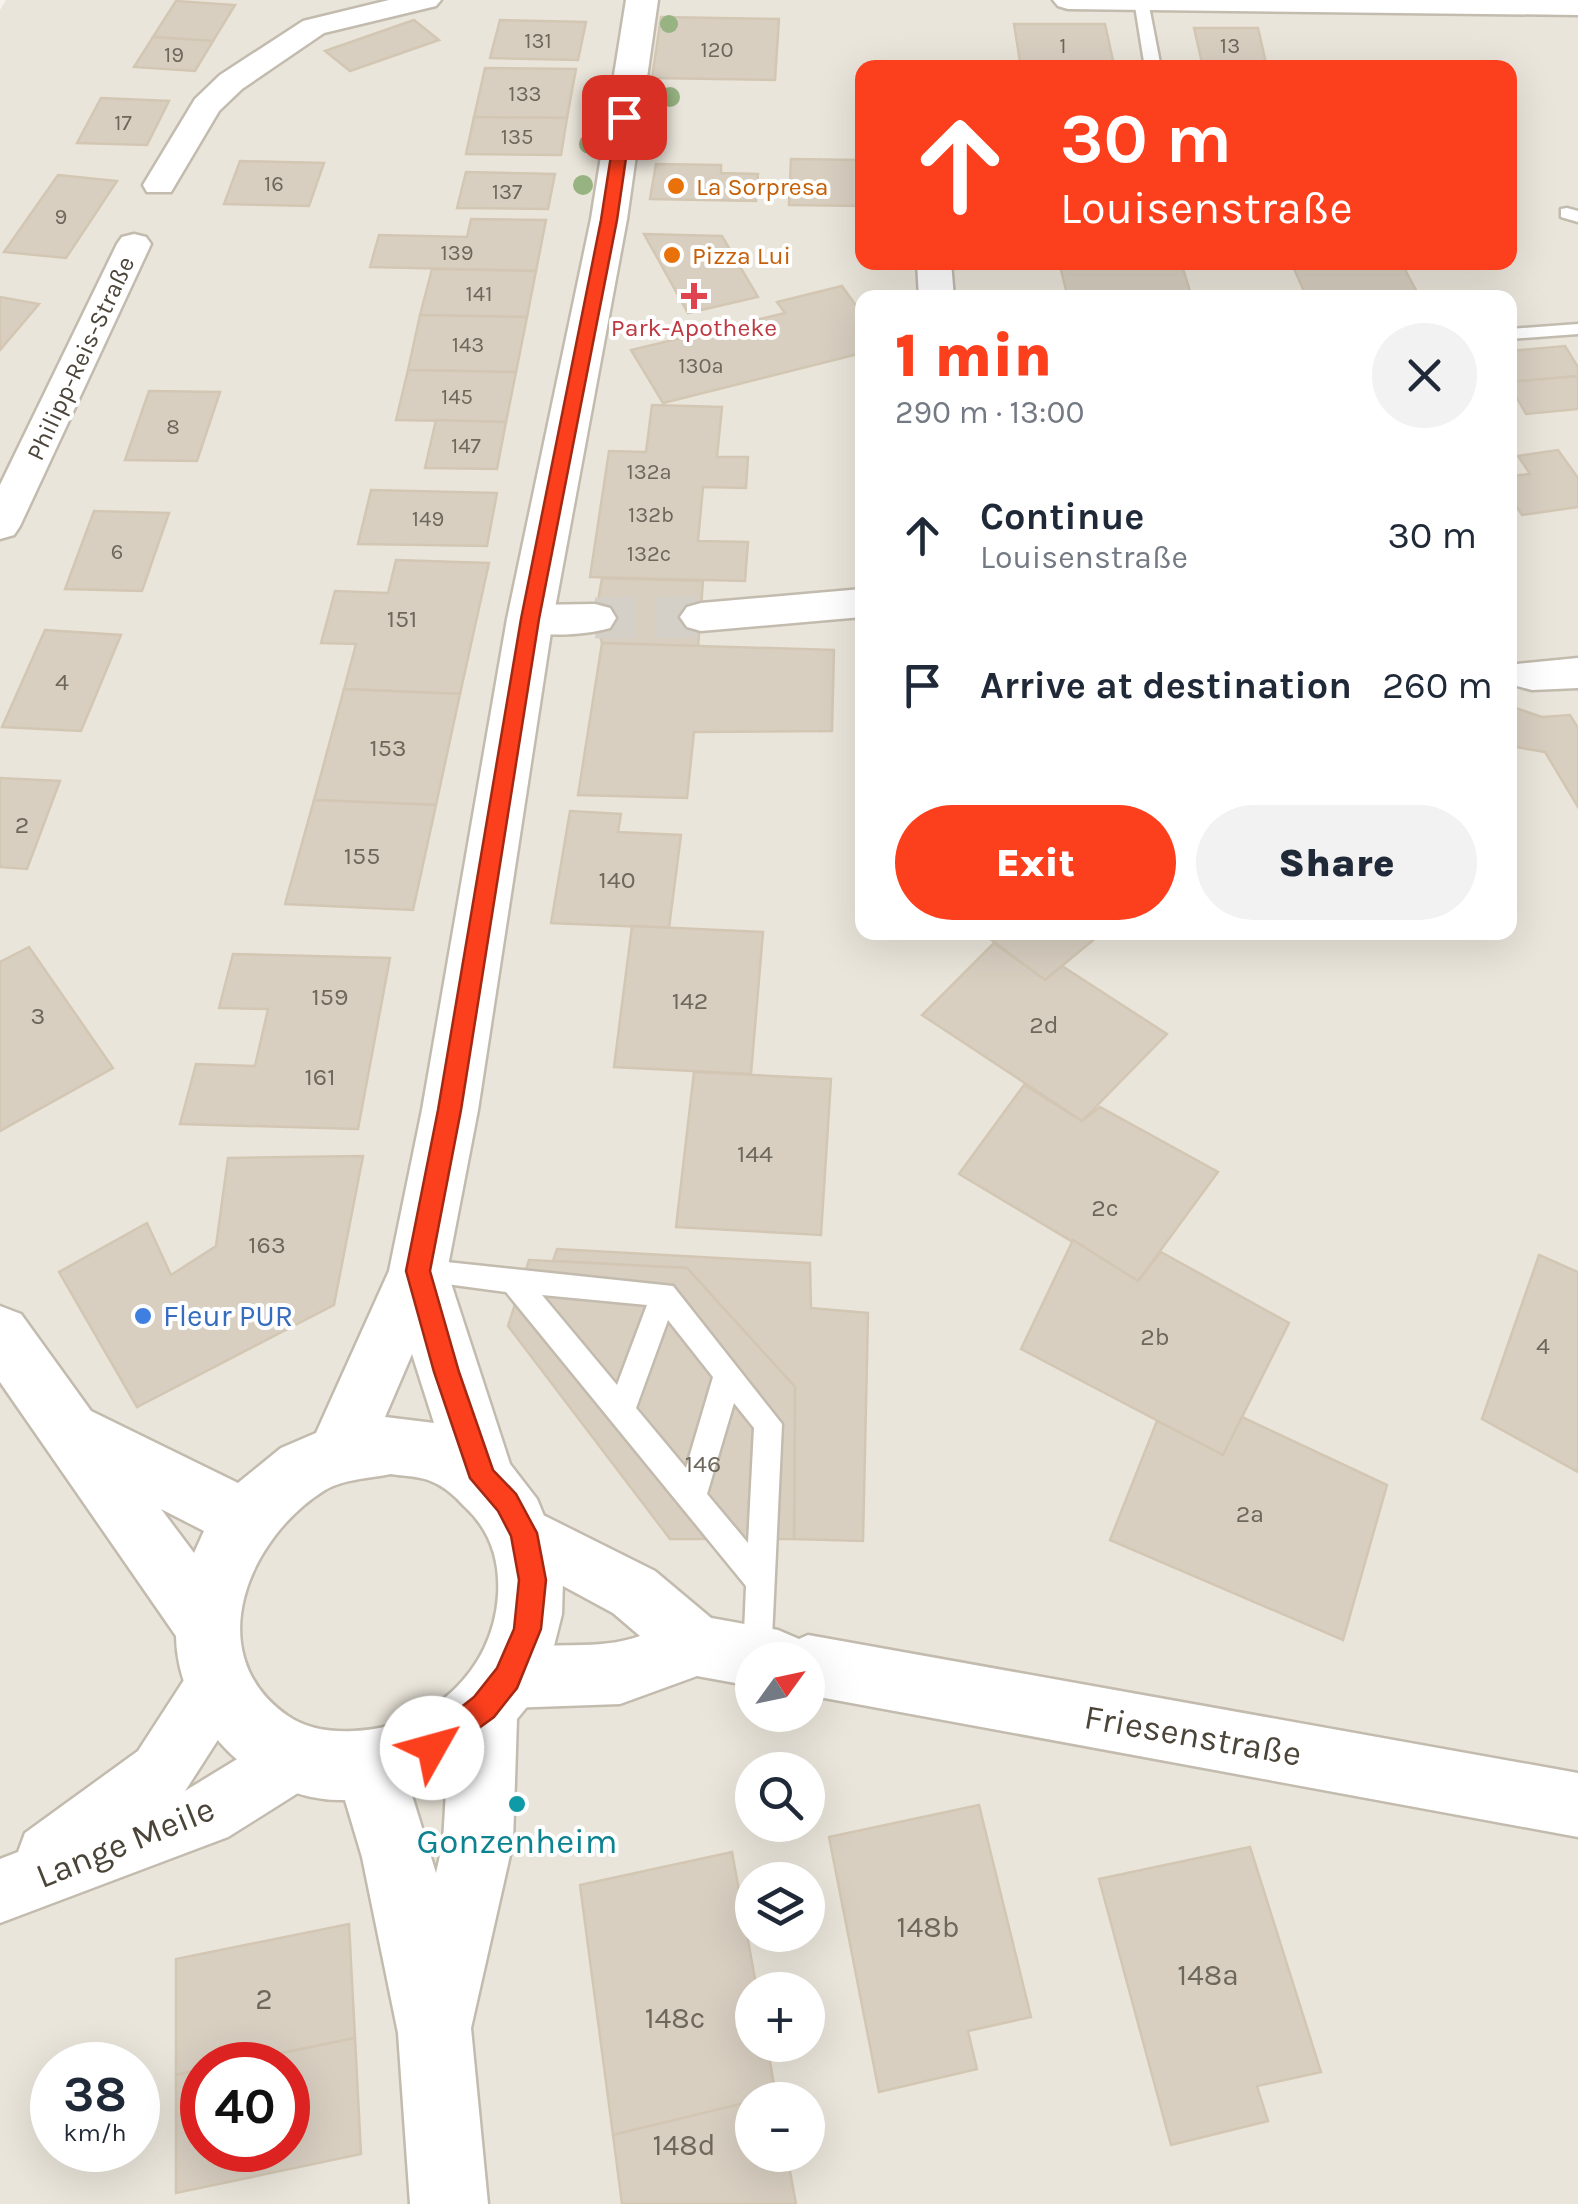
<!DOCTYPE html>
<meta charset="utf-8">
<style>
body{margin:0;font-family:Karla,sans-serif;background:#f2f2f3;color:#1f2937;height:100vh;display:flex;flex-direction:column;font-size:38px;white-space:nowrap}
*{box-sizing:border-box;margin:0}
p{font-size:32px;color:#747a83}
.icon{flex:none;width:55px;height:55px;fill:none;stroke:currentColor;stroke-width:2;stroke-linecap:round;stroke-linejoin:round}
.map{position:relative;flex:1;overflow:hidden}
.panel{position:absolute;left:855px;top:290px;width:662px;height:650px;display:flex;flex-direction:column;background:#fff;border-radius:20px;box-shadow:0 10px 40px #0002}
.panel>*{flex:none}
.banner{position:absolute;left:855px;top:60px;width:662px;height:210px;border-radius:20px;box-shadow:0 10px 40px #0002;background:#fc3f1d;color:#fff;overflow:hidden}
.needle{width:65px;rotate:57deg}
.buttons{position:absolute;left:735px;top:1642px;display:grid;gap:20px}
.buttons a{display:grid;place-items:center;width:90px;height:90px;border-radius:50%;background:#fff;box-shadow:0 10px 40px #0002;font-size:50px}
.speed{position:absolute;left:30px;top:2042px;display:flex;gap:20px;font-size:50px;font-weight:700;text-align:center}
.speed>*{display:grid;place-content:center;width:130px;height:130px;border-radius:50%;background:#fff;box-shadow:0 10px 40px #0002;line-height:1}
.speed small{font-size:25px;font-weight:400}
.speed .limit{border:15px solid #d22;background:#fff;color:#111}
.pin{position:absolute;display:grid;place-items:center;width:85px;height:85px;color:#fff;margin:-42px;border-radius:20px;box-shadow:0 5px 15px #0006}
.me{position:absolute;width:110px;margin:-55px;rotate:52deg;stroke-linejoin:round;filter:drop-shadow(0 0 8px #0008)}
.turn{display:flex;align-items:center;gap:35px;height:210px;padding:0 40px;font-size:45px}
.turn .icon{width:130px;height:130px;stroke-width:2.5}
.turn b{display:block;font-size:70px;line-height:85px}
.round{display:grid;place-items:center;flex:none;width:105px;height:105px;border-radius:52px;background:#f2f2f3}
.overview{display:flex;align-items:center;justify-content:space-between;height:170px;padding:0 40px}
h1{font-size:60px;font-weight:800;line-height:75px;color:#fc3f1d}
.cta{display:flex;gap:20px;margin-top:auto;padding:20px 40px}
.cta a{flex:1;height:115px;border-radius:60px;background:#fc3f1d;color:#fff;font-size:40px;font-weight:800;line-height:115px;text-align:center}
.cta a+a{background:#f2f2f3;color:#1f2937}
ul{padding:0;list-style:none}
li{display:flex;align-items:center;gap:30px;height:150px;padding:0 40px}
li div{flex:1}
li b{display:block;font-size:38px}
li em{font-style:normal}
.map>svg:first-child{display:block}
</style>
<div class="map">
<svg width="1578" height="2204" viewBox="0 0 1578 2204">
<rect width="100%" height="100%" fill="#f6f3ec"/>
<path fill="#eae5da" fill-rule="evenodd" d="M6 0H1578V2204H0V10ZM862 68H1510V262H862ZM862 298H1510V932H862ZM752 1660H808V1715H752ZM752 1770H808V1825H752ZM752 1880H808V1935H752ZM752 1990H808V2045H752ZM52 2065H138V2150H52ZM202 2065H288V2150H202ZM752 2100H808V2155H752Z"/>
<g fill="#d8cfc1" stroke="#d3c7b4" stroke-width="2.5">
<path d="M176 1 235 5 213 41 153 37Z"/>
<path d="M661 17 779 19 775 80 652 78Z"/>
<path d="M414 20 439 40 350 71 325 51Z"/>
<path d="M500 20 586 22 578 60 490 58Z"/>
<path d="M1014 24H1105L1114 65 1021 68Z"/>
<path d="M1194 28H1258L1266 63H1202Z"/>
<path d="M153 37 213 41 195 71 134 67Z"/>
<path d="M485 68 576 69 567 118 474 117Z"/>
<path d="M101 98 169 101 147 145 77 143Z"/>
<path d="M474 117 567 118 561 155 466 154Z"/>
<path d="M791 159 862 160V206L789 205Z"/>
<path d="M240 161 324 163 309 206 224 204Z"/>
<path d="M656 164 721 165V173L758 174 756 201 650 199Z"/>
<path d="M466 172 555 174 548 209 457 208Z"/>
<path d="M58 175 117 181 66 258 4 252Z"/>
<path d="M471 219 546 220 536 271 370 267 379 235 467 237Z"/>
<path d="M644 234 722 236 758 297 688 313Z"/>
<path d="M1059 262H1181L1192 298H1068Z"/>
<path d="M1291 262H1401L1418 294 1307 298Z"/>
<path d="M432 269 536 271 527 317 420 315Z"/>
<path d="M842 286 862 314V353L663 403 631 350 785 313 777 302Z"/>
<path d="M0 297 39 304 0 350Z"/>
<path d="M420 315 527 317 516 372 408 370Z"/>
<path d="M1565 346 1578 367V376L1510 382V351Z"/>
<path d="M408 370 516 372 506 422 396 420Z"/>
<path d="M1578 376V409L1526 414 1510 386V382Z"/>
<path d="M149 391 220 392 197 461 125 460Z"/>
<path d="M652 405 722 407 717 457H748L746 488 703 487 698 541 748 542 745 581 590 577 609 451 646 452Z"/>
<path d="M436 420 506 422 497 469 425 468Z"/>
<path d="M1558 450 1578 478V507L1522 515 1510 497V476L1530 474 1518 456Z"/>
<path d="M371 490 497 493 487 546 358 544Z"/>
<path d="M94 511 169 513 142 591 65 589Z"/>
<path d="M396 560 489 563 460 694 344 689 356 644 321 643 335 591 388 593Z"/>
<path d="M602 578 703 581 698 647 602 643 595 618Z"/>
<path d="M45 630 121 635 81 731 2 727Z"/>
<path d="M602 643 834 650 832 731 694 732 687 798 578 795Z"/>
<path d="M344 689 460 694 436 805 314 800Z"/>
<path d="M1510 706 1542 717 1570 715 1578 728V807L1545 752 1510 746Z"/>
<path d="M0 778 60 781 27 869 0 867Z"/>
<path d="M314 800 436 805 413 910 285 904Z"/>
<path d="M570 811 621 814 618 832 681 835 669 928 551 923Z"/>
<path d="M632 926 763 932 751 1074 614 1067Z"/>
<path d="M981 932H1103L1045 980Z"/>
<path d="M994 943 1045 980 1062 966 1167 1034 1082 1121 922 1015Z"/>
<path d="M29 947 113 1068 0 1131V962Z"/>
<path d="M233 954 390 958 358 1129 180 1124 196 1064 255 1066 268 1009 219 1008Z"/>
<path d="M694 1072 831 1079 821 1235 676 1227Z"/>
<path d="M1024 1085 1082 1121 1100 1107 1218 1172 1138 1281 959 1174Z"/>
<path d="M363 1156 334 1305 137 1407 59 1272 147 1223 171 1275 216 1246 228 1158Z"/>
<path d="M1073 1240 1138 1281 1161 1252 1289 1323 1223 1455 1021 1349Z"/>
<path d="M557 1249 810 1263 811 1308 868 1313 863 1541 794 1539 795 1387 687 1268 553 1261Z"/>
<path d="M1539 1255 1578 1272V1472L1482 1419Z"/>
<path d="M529 1260 687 1268 795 1387 794 1539H670L508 1326Z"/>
<path d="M1242 1417 1387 1485 1343 1640 1110 1540 1157 1421 1223 1455Z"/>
<path d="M979 1805 1031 2017 968 2031 977 2069 879 2092 829 1837Z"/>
<path d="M1250 1847 1321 2072 1257 2086 1268 2121 1171 2145 1099 1879Z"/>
<path d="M732 1852 757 1990H752V2045H767L776 2096 613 2135 580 1885Z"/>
<path d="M349 1924 355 2038 224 2065H202V2069L176 2075V1959Z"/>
<path d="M355 2038 361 2154 176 2193V2075L202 2069V2150H288V2065H224Z"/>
<path d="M752 2101V2155H787L796 2204H622L613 2135Z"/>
</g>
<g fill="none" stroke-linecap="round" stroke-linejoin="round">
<path stroke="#d4d0c8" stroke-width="41" stroke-dasharray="41 20" stroke-linecap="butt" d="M595 618 701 617"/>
<g stroke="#c2bbae" stroke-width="5">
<g id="service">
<path d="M1134 0 1148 1 1161 68H1145Z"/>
<path d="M1567 208 1578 211V222L1561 217V209Z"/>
<path d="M1578 324V334L1510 339V329Z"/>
<path d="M418 1259 673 1286 782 1424 771 1660H752V1669L747 1667 743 1656 746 1586 506 1292 409 1279 405 1271 409 1263ZM542 1295 647 1305 617 1385ZM668 1320 713 1377 686 1468 636 1408ZM734 1403 754 1428 748 1543 707 1494Z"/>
</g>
</g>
<g stroke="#c2bbae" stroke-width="5">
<g id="minor">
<path d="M389 0H441L436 6 324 33 242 89 219 111 171 192H147L143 185 195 99 220 75 303 21Z"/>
<path d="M1053 0H1578V15L1068 9 1058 6Z"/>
<path d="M134 234 146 237 151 244 20 526 14 535 0 539V485L117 244 122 237Z"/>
<path d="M917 262H951L954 298H919Z"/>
<path d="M862 589V617L701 631 687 627 680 617 687 607 701 603Z"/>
<path d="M595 604 610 608 616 618 610 628C582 636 543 637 515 629L509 619 515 609 530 605Z"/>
<path d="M1578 658V688L1532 690 1517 686 1511 675 1517 664Z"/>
<path d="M523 1505 655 1571 711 1618 778 1630 799 1639 808 1635 1578 1773V1837L808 1695V1660H752V1686L697 1676 620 1704 507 1708 486 1699 477 1678 486 1657C535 1636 591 1654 640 1636L613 1613 502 1553 494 1533 502 1513Z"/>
<path d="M217 1655 239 1663 247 1685 239 1707 185 1791 273 1737 295 1728 317 1737 326 1759 317 1781 228 1837 0 1923V1859L18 1852 25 1833 138 1751 195 1663Z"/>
</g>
</g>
<g stroke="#c2bbae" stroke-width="5">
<path id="tertiary" d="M626 0H658L627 219 553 619 478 1110 447 1271 510 1464 537 1499 558 1550 563 1581 562 1614 554 1646 531 1702 517 1719 513 1842 471 2028 488 2204H410L398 2033 362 1857 345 1800C258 1803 177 1722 176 1636L0 1382V1306L21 1314 91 1411 238 1483 281 1448 316 1433 389 1271 422 1110 507 619 591 219ZM412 1354 434 1423 385 1417ZM391 1474C403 1476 417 1476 428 1480 443 1485 455 1496 465 1507 491 1531 500 1561 498 1595 493 1673 429 1729 353 1731 330 1732 307 1729 288 1716 198 1654 249 1537 325 1490 344 1479 370 1478 391 1474ZM161 1509 204 1531 194 1553ZM447 1774 443 1842 436 1873 410 1789Z"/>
</g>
<use href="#service" fill="#fff" fill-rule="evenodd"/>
<use href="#minor" fill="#fff" fill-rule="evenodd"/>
<use href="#tertiary" fill="#fff" fill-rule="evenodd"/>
</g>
<g fill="#97b381">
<circle cx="669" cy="24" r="9"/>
<circle cx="670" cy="97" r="10"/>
<circle cx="602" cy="105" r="10"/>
<circle cx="589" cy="144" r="10"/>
<circle cx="583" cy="185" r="10"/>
</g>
<path fill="#fc3f1d" stroke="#a42913" stroke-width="2.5" d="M624 112 632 117 617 220 539 619 461 1110 430 1271 459 1372 493 1470 516 1494 537 1533 546 1580 541 1629 517 1688 494 1717 432 1762 422 1758 418 1748 422 1738 474 1697 497 1668 514 1629 519 1580 511 1536 498 1511 470 1478 434 1372 406 1271 438 1110 521 619 601 220 617 117Z"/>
<g fill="#e8710a" stroke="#fff" stroke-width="4">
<circle cx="676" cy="186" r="10"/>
<circle cx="672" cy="255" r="10"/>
</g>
<path fill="#e0444e" stroke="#fff" stroke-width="4" d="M689 281h10v10h10v10h-10v10h-10v-10h-10v-10h10z"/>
<circle fill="#3f7fe0" stroke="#fff" stroke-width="4" cx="143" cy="1316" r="10"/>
<circle fill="#0f9aa8" stroke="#fff" stroke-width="4" cx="517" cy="1804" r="10"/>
<g text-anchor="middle" stroke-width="8" stroke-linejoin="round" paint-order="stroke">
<g font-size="22" fill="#6e675b">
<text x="538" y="48">131</text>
<text x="1063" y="53">1</text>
<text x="1230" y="53">13</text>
<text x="717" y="57">120</text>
<text x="174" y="62">19</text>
<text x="525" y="101">133</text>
<text x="123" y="130">17</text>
<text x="517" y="144">135</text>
<text x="274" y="191">16</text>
<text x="507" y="199">137</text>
<text x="61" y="224">9</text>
<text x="457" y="260">139</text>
<text x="479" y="301">141</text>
<text x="468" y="352">143</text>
<text x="701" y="373">130a</text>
<text x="457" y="404">145</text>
<text x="173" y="434">8</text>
<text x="466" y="453">147</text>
<text x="649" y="479">132a</text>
<text x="651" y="522">132b</text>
<text x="428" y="526">149</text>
<text x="117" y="559">6</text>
<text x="649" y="561">132c</text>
</g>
<g font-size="25" fill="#c56008" stroke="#fff" text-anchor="start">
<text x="696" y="195">La Sorpresa</text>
<text x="692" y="264">Pizza Lui</text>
</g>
<g font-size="25" fill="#be3a42" stroke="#fff">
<text x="694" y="336">Park-Apotheke</text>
</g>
<g font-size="25" fill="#4b4439" stroke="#fff">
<text transform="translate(80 358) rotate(-65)" y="9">Philipp-Reis-Straße</text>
</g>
<g font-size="25" fill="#6e675b">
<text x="402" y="627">151</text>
<text x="62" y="690">4</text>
<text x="388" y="756">153</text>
<text x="22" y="833">2</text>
<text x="362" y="864">155</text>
<text x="617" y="888">140</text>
<text x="330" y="1005">159</text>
<text x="690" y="1009">142</text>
<text x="38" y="1024">3</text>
<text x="1044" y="1033">2d</text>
<text x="320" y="1085">161</text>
<text x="755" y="1162">144</text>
<text x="1105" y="1216">2c</text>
<text x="267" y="1253">163</text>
<text x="1155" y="1345">2b</text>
<text x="1543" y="1354">4</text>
<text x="703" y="1472">146</text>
<text x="1250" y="1522">2a</text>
</g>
<g font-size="30" fill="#366cbe" stroke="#fff" text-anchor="start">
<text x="163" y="1326">Fleur PUR</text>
</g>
<g font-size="30" fill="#6e675b">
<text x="928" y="1937">148b</text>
<text x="1208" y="1985">148a</text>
<text x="264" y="2009">2</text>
<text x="675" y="2028">148c</text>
<text x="684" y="2155">148d</text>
</g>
<g font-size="35" fill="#4b4439" stroke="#fff">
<text transform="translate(1193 1735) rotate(10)" y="12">Friesenstraße</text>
<text transform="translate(125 1842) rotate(-22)" y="12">Lange Meile</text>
</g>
<g font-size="35" fill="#0d838f" stroke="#fff">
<text x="517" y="1853">Gonzenheim</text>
</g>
</g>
</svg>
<div class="buttons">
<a><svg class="needle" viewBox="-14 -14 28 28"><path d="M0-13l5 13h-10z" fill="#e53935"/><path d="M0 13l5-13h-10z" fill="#747a83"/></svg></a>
<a><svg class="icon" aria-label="search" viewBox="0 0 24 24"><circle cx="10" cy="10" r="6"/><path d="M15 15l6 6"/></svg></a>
<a><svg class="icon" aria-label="layers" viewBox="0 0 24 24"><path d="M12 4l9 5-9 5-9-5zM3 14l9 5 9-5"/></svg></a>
<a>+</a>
<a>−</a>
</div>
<div class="speed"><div>38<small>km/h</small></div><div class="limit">40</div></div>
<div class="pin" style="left:624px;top:117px;background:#d93025"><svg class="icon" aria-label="arrive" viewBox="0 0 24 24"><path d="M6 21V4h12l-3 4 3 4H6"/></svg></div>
<svg class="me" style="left:432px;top:1748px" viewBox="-20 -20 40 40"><circle r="19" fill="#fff"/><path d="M0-13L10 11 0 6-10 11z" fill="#fc3f1d"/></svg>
<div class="banner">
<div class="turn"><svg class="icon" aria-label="ahead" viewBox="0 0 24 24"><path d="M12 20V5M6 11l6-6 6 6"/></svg><div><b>30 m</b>Louisenstraße</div></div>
</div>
<section class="panel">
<div class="overview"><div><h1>1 min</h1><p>290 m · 13:00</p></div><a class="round"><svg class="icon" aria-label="close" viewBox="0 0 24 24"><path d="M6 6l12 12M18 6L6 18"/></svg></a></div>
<ul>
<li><svg class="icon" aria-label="ahead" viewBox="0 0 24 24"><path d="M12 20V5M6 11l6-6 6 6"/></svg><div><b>Continue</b><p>Louisenstraße</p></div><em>30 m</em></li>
<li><svg class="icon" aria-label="arrive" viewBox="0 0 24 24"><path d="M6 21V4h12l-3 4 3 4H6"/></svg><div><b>Arrive at destination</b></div><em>260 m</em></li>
</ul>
<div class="cta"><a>Exit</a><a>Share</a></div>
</section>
</div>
